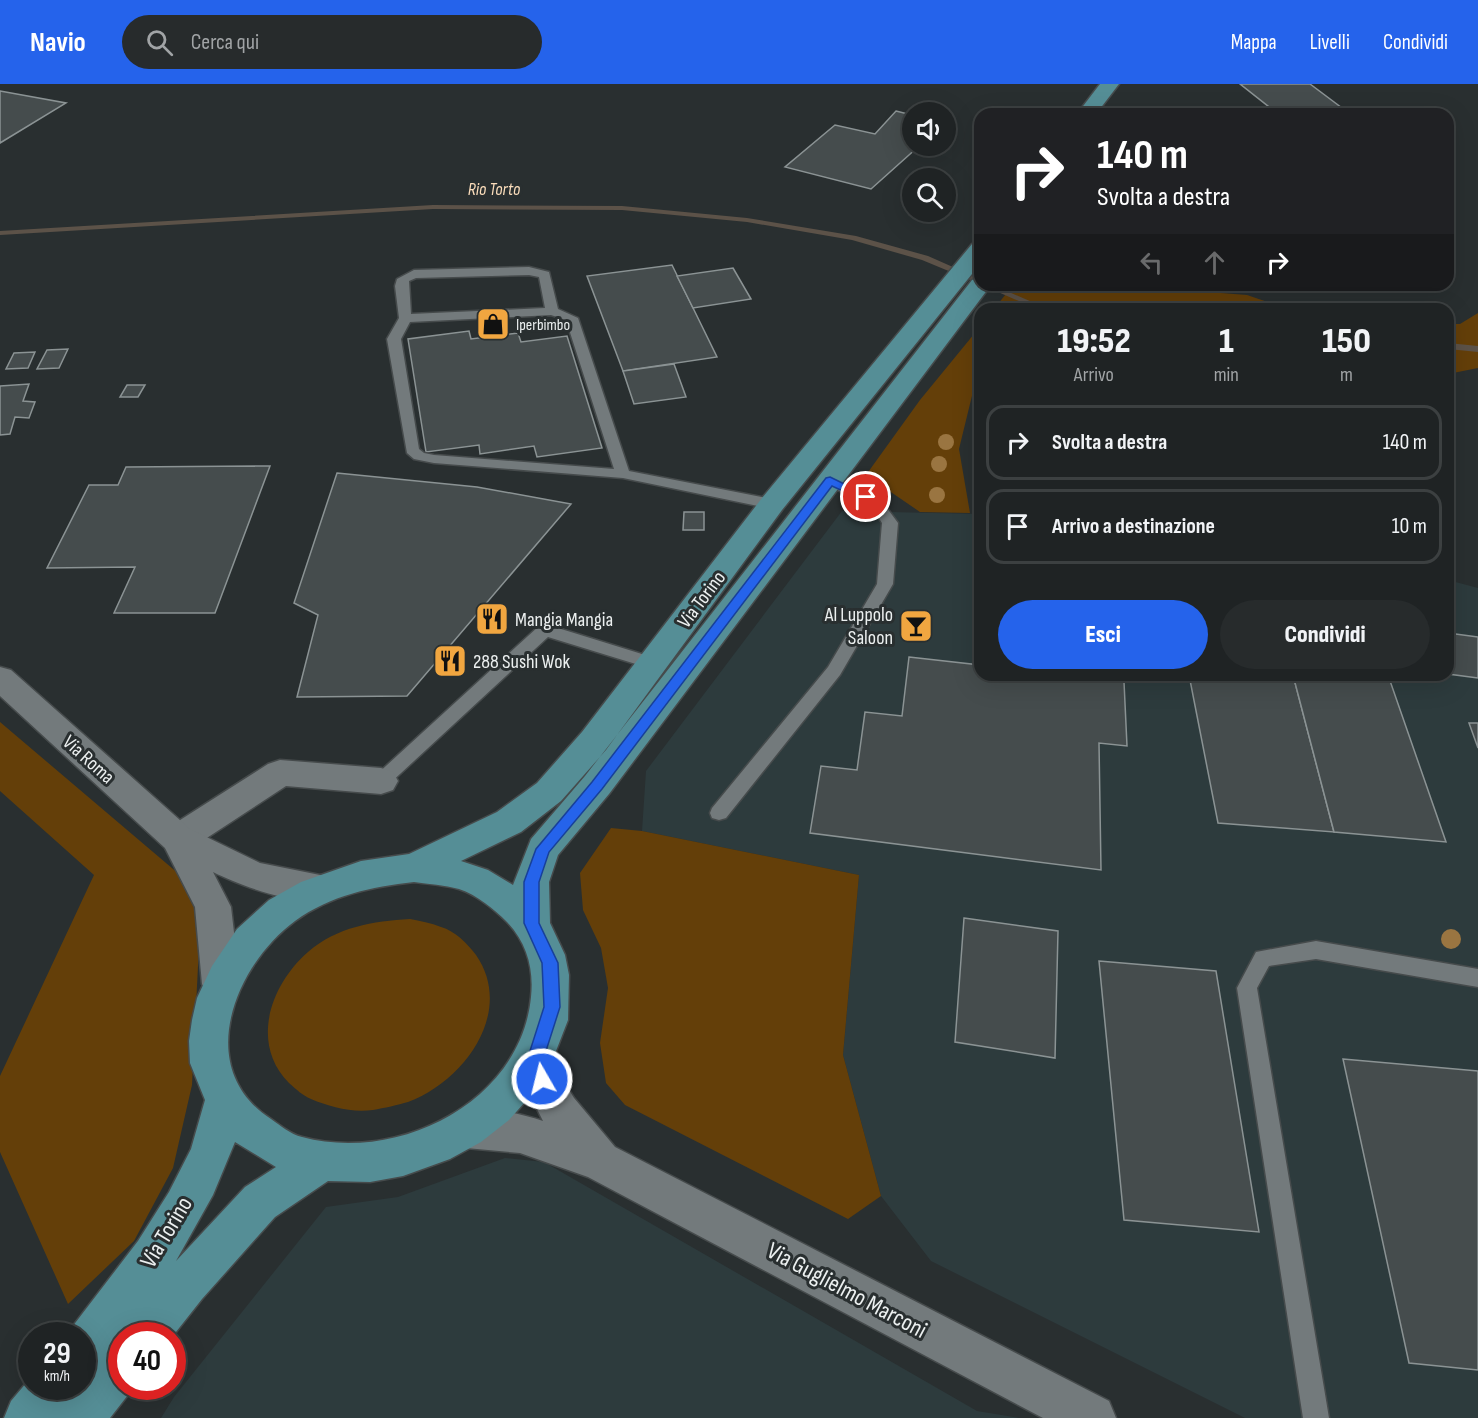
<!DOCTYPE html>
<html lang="it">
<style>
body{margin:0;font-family:"Sofia Sans Condensed",sans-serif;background:#272b2c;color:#f1f3f6;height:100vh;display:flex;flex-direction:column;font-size:22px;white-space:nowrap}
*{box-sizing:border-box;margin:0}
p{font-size:20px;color:#a1a4a6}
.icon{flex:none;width:33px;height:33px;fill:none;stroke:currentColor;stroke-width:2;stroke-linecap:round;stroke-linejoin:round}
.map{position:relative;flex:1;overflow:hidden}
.drawer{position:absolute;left:974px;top:219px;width:480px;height:378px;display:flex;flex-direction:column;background:#1f2324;border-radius:18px;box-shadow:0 6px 24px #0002,0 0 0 2px #3c4041}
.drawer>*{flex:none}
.hud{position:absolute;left:974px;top:24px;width:480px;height:183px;border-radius:18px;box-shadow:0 6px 24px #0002,0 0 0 2px #3c4041;background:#202124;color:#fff;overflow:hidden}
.tools{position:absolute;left:902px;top:18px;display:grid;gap:12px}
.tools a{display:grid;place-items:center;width:54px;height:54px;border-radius:50%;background:#1f2324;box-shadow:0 6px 24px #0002,0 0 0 2px #3c4041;font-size:30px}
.speed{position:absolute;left:18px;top:1238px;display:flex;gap:12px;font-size:30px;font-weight:700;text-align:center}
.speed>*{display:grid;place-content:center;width:78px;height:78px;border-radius:50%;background:#1f2324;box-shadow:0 6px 24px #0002,0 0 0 2px #3c4041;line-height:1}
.speed small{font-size:15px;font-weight:400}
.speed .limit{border:9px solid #d22;background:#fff;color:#111}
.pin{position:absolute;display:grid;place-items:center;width:51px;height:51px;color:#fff;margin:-26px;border:3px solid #fff;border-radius:50%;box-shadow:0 2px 6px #0007}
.me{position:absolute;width:66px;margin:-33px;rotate:352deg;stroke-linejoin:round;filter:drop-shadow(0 0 4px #0008)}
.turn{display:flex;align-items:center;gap:21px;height:126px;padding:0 24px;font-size:27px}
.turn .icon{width:78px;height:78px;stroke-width:2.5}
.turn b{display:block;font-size:42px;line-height:51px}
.lanes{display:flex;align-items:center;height:57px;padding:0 24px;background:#0003;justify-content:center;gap:30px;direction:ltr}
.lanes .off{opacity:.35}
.eta{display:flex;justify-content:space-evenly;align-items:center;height:102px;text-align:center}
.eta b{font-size:36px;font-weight:800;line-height:42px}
.primary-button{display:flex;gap:12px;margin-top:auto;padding:12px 24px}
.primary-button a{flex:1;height:69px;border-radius:36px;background:#2563eb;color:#fff;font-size:24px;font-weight:800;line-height:69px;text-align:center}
.primary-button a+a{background:#272b2c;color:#f1f3f6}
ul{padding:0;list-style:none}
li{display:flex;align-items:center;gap:18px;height:75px;margin:0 12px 9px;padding:0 12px;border:3px solid #3c4041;border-radius:18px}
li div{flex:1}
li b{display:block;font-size:22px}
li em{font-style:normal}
header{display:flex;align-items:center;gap:36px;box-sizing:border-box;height:84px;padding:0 30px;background:#2563eb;color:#fff}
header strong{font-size:28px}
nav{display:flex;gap:33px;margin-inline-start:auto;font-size:21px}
.search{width:420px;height:54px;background:#272b2c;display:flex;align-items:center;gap:15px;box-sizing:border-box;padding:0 21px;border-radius:33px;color:#a1a4a6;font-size:22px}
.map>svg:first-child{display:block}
</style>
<header>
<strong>Navio</strong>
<div class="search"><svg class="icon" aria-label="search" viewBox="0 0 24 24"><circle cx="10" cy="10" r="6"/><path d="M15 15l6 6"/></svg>Cerca qui</div>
<nav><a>Mappa</a><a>Livelli</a><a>Condividi</a></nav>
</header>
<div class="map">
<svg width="1478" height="1334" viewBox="0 0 1478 1334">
<rect width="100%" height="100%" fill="#292f30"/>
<g fill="#2d3b3d">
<path d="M842 427 979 430 980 591H1448V496L1478 504V1334H1245L931 1177 881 1112 843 971 859 791 642 747 646 687Z"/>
<path d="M505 1074 544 1078 977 1327 1019 1334H161L174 1313 326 1123 398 1113Z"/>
</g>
<g fill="#643f09">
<path d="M1013 201H1117L1247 211 1288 225H994Z"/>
<path d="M1478 229V284L1448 290V240H1460Z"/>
<path d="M979 244V283L959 365 970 429 920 428 866 391 920 316Z"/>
<path d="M0 638 186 796 200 843 192 1001 173 1084 134 1157 68 1220 0 1068V992L94 791 0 707Z"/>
<path d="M611 744 642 747 859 791 843 971 881 1112 848 1135 625 1021 606 999 600 959 608 904 601 864 583 826 580 789Z"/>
<path d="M410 835C420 837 431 839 441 843 455 847 467 859 476 871 515 927 465 997 408 1018 398 1021 384 1024 373 1026 352 1029 330 1023 311 1015 302 1011 297 1006 289 999 250 960 270 901 308 868 337 843 373 837 410 835Z"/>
</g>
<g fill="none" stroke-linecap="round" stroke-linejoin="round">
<g fill="#5c5248" fill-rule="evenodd">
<path d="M433 121 622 122 747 134 856 152 928 172 980 195V200L922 176 852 156 747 138 622 126 433 125 0 151V147Z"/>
<path d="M982 201H993L1048 225H1037Z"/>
<path d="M1448 259 1478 262V268L1448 265Z"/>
</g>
</g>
<g fill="#454c4d" stroke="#8b9394" stroke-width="1.5">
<path d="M1240 0H1310L1350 30H1278Z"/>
<path d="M0 7 66 19 0 59Z"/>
<path d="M896 27 912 31V62H919L871 105 785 83 835 41 875 50Z"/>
<path d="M672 181 717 273 623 287 587 192Z"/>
<path d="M733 184 751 215 693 224 677 192Z"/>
<path d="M469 247 471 255 518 249 521 258 567 252 602 364 537 373 534 362 480 370 479 361 426 368 408 255Z"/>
<path d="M68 265 59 284 37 285 47 266Z"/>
<path d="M35 268 28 284 6 285 14 269Z"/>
<path d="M674 280 686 313 634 320 623 287Z"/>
<path d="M29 300 23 317 35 318 29 334 15 333 10 350 0 351V302Z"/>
<path d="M127 301H145L138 313H120Z"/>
<path d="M270 382 215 529H114L135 483 47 484 89 401H118L126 383Z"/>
<path d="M337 389 477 403 571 420 407 612 297 613 318 531 294 519Z"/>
<path d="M684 428H704V446H683Z"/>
<path d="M1448 549 1478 553V594L1448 590Z"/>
<path d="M909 573 980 581V591H1066L1124 598 1127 662 1099 659 1101 786 810 749 821 682 857 686 865 628 902 632Z"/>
<path d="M1189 591H1293L1334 748 1218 739Z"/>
<path d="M1293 591H1388L1446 758 1334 748Z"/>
<path d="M1469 639H1478V664Z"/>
<path d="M964 834 1058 847 1055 974 955 958Z"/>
<path d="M1099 877 1216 887 1259 1148 1124 1136Z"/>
<path d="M1343 975 1478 987V1286L1409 1279Z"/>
</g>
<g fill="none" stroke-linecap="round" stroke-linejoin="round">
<g stroke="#464b4c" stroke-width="3">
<g id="service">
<path d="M529 183 549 188 558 225 578 234 629 387 772 415 777 417 780 420 777 423 772 425 623 394 434 379 414 375 407 369 387 255 399 234 395 202 397 195 414 186ZM529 191 539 193 545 224 411 230 409 197 416 194ZM551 231 566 236 614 385 434 371 424 369 419 365 401 255 410 238Z"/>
<path d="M830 393 881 416 898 439 893 500 840 591 726 734 719 736 712 734 710 729 712 724 828 583 877 500 882 439 871 422 825 400 823 397 825 394Z"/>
<path d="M545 540 658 575 660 579 658 583 652 585 548 553 387 702 381 704 375 702 372 697 375 692 539 542Z"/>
<path d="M1316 857 1478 885V903L1316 875 1269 882 1257 904 1329 1334H1303L1237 904 1256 868Z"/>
</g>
</g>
<g stroke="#464b4c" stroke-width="3">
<path id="minor" d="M280 676 381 684 393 688 398 697 393 706 381 710 286 702 190 765 178 769 166 765 161 755 166 745 268 680Z"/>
</g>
<g stroke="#464b4c" stroke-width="3">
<g id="tertiary">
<path d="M0 583 11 586 190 745 260 779 335 794 340 804 335 814C303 825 243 803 213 788L231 823 240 900 234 912 221 916 208 912 202 900 195 823 165 764 0 612Z"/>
<path d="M537 952 551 957 566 1001 574 1014 615 1063 1109 1317 1116 1334H1043L588 1093 520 1069 466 1064 451 1059 445 1045 451 1031C480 1020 514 1028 543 1037L526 1003 517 970 523 957Z"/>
</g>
</g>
<g stroke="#464b4c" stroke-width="3">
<g id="primary">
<path d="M1100 0H1119L1096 30H1077Z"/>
<path d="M980 159V180L782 426 606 666 561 717 521 748 461 777 488 786 513 801 531 755 585 692 972 196 980 194V201H991L609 710 558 771 549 798 550 839 565 871 569 891 568 936 551 980 533 1009 509 1036 481 1058 450 1075 403 1092 370 1098 328 1097 275 1133 202 1215 172 1253 122 1251 117 1260 122 1258V1302H135L110 1334H4L11 1317 32 1292V1302H82V1293L86 1288 82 1290V1251H66L138 1157 169 1108 191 1065 205 1016 190 979 189 957 192 936 197 914 212 882 237 845 269 816 301 798 361 777 409 770 497 728 537 699 582 648 762 414 972 160ZM414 798C429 800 444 801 459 805 477 811 494 825 507 838 527 859 534 885 531 913 521 1018 398 1079 302 1053 290 1050 281 1042 271 1035 193 985 234 882 295 837 331 811 371 803 414 798ZM235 1058 276 1083 245 1103 176 1177 213 1111Z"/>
</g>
</g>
<use href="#service" fill="#737a7c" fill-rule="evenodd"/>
<use href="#minor" fill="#737a7c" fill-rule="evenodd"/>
<use href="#tertiary" fill="#737a7c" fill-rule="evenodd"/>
<use href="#primary" fill="#558e96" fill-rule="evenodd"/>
</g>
<g fill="#9a7541">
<circle cx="946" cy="358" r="8"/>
<circle cx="939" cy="380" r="8"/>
<circle cx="937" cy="411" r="8"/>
<circle cx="1451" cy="855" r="10"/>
</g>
<path fill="#2563eb" stroke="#184099" stroke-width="1.5" d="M830 393 871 413 870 416H862L832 402 602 705 549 768 539 798V839L558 879 560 923 545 970 551 995 548 1001 542 1003 537 1001 529 970 544 923 542 879 524 839V798L536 765 592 698 826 394Z"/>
<defs>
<g id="shop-square" transform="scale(1.725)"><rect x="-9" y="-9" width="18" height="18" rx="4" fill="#f1a640" stroke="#292f30"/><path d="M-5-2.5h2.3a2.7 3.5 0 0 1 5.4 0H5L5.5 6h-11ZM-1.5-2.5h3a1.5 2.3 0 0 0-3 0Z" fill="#111"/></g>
<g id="restaurant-square" transform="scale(1.725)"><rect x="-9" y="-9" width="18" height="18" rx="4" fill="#f1a640" stroke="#292f30"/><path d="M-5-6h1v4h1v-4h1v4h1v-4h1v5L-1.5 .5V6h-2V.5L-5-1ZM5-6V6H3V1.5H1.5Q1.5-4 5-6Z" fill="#111"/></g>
<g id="bar-square" transform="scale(1.725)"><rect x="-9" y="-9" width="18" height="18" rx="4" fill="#f1a640" stroke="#292f30"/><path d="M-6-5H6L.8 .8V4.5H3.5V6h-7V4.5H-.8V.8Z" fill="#111"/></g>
</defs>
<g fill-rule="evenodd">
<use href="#shop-square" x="493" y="240"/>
<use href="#restaurant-square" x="492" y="535"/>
<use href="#bar-square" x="916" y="542"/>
<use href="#restaurant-square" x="450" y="577"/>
</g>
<g text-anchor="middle" stroke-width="6" stroke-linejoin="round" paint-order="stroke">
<g font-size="16" fill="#ecf0f0" stroke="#292f30" text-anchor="start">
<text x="516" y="246">Iperbimbo</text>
</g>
<g font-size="18" font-style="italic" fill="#fbddbb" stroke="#292f30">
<text x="494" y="111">Rio Torto</text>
</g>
<g font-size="20" fill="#ecf0f0" stroke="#292f30">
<text transform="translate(701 515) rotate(-53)" y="7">Via Torino</text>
<text transform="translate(89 675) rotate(42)" y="7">Via Roma</text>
</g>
<g font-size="20" fill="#ecf0f0" stroke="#292f30" text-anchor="start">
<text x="893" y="537" text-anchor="end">Al Luppolo<tspan x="893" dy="23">Saloon</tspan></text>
<text x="515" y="542">Mangia Mangia</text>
<text x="473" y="584">288 Sushi Wok</text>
</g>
<g font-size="24" fill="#ecf0f0" stroke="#292f30">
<text transform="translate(166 1148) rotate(-59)" y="8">Via Torino</text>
<text transform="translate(847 1206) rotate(28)" y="8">Via Guglielmo Marconi</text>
</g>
</g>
</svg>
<div class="tools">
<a><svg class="icon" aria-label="sound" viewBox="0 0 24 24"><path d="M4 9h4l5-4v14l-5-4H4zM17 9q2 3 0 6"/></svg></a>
<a><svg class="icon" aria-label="search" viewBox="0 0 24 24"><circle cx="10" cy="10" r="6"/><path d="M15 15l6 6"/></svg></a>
</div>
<div class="speed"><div>29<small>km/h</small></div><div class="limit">40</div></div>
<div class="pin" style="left:866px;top:413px;background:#d93025"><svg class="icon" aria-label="arrive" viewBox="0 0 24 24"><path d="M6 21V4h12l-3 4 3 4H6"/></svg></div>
<svg class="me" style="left:542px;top:995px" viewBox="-20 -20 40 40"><circle r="17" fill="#2563eb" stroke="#fff" stroke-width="3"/><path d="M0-11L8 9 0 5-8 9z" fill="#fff"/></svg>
<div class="hud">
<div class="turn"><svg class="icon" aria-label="right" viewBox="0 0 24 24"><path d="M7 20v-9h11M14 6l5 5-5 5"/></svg><div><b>140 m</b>Svolta a destra</div></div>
<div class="lanes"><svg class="icon off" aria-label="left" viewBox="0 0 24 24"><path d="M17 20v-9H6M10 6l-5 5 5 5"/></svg><svg class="icon off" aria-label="ahead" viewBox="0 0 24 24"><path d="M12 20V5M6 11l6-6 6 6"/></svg><svg class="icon" aria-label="right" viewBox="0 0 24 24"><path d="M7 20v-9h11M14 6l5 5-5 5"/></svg></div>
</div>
<section class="drawer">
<div class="eta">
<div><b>19:52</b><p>Arrivo</p></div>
<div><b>1</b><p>min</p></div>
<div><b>150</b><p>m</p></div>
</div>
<ul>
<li><svg class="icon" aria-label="right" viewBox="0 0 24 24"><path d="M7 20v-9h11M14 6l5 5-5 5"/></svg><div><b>Svolta a destra</b></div><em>140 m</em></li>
<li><svg class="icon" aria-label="arrive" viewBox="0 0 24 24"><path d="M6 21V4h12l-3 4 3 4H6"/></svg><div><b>Arrivo a destinazione</b></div><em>10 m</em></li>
</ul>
<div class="primary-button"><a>Esci</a><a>Condividi</a></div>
</section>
</div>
